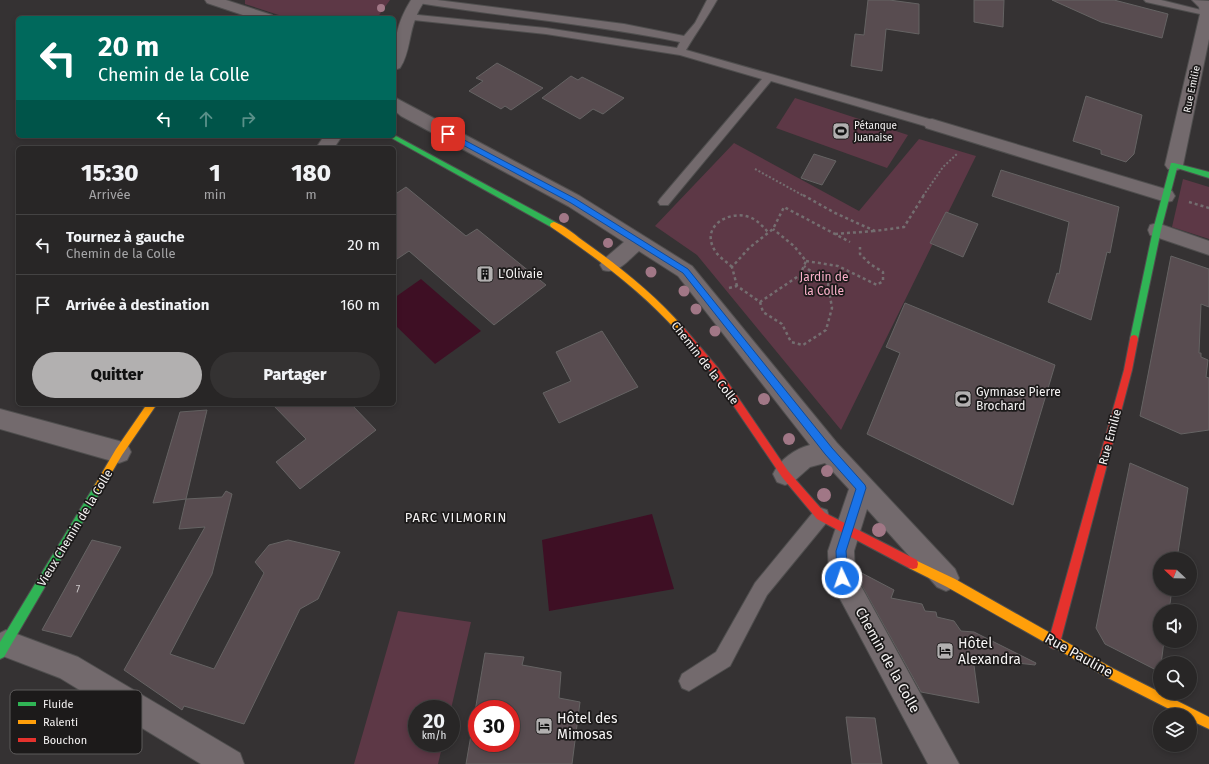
<!DOCTYPE html>
<html lang="fr">
<meta charset="utf-8">
<style>
body{margin:0;font-family:"Fira Sans",sans-serif;background:#343232;color:#f1f3f6;height:100vh;display:flex;flex-direction:column;font-size:15px;white-space:nowrap}
*{box-sizing:border-box;margin:0}
p{font-size:13px;color:#a5a5a7}
.icon{flex:none;width:22px;height:22px;fill:none;stroke:currentColor;stroke-width:2;stroke-linecap:round;stroke-linejoin:round}
.map{position:relative;flex:1;overflow:hidden}
.details{position:absolute;left:16px;top:146px;width:380px;height:260px;display:flex;flex-direction:column;background:#282626;border-radius:6px;box-shadow:0 2px 6px #0003,0 0 0 1px #444343}
.details>*{flex:none}
.hud{position:absolute;left:16px;top:16px;width:380px;height:122px;border-radius:6px;box-shadow:0 2px 6px #0003,0 0 0 1px #444343;background:#00695c;color:#fff;overflow:hidden}
.needle{width:26px;rotate:292deg}
.controls{position:absolute;left:1153px;top:552px;display:grid;gap:8px}
.controls a{display:grid;place-items:center;width:44px;height:44px;border-radius:50%;background:#282626;box-shadow:0 2px 6px #0003,0 0 0 1px #444343;font-size:20px}
.speed{position:absolute;left:408px;top:700px;display:flex;gap:8px;font-size:20px;font-weight:700;text-align:center}
.speed>*{display:grid;place-content:center;width:52px;height:52px;border-radius:50%;background:#282626;box-shadow:0 2px 6px #0003,0 0 0 1px #444343;line-height:1}
.speed small{font-size:10px;font-weight:400}
.speed .limit{border:6px solid #d22;background:#fff;color:#111}
.pin{position:absolute;display:grid;place-items:center;width:34px;height:34px;color:#fff;margin:-17px;border-radius:8px;box-shadow:0 2px 6px #0006}
.me{position:absolute;width:44px;margin:-22px;rotate:357deg;stroke-linejoin:round;filter:drop-shadow(0 0 3px #0008)}
.turn{display:flex;align-items:center;gap:14px;height:84px;padding:0 16px;font-size:18px}
.turn .icon{width:52px;height:52px;stroke-width:2.5}
.turn b{display:block;font-size:28px;line-height:34px}
.lanes{display:flex;align-items:center;height:38px;padding:0 16px;background:#0003;justify-content:center;gap:20px;direction:ltr}
.lanes .off{opacity:.35}
.eta{display:flex;justify-content:space-evenly;align-items:center;height:68px;text-align:center}
.eta b{font-size:24px;font-weight:800;line-height:28px}
.button{display:flex;gap:8px;margin-top:auto;padding:8px 16px}
.button a{flex:1;height:46px;border-radius:24px;background:#b2b0b0;color:#111;font-size:16px;font-weight:800;line-height:46px;text-align:center}
.button a+a{background:#343232;color:#f1f3f6}
ul{padding:0;list-style:none}
li{display:flex;align-items:center;gap:12px;height:60px;padding:0 16px;border-top:1px solid #444343}
li div{flex:1}
li b{display:block;font-size:15px}
li em{font-style:normal}
.map>svg:first-child{display:block}
</style>
<div class="map">
<svg width="1209" height="764" viewBox="0 0 1209 764">
<rect width="100%" height="100%" fill="#353233"/>
<g fill="#5d3846">
<path d="M245 0H390L377 18H288L245 4Z"/>
<path d="M795 98 908 135 887 168 776 128Z"/>
<path d="M919 139 976 156 841 430 697 255 655 226 734 143 859 211Z"/>
<path d="M1183 179 1209 187V239L1172 227Z"/>
<path d="M398 611 471 622 451 709H417V743H443L438 764H354Z"/>
</g>
<g fill="#3e0f24">
<path d="M421 279 481 331 435 364 394 324V298Z"/>
<path d="M652 514 674 589 549 611 542 540Z"/>
</g>
<g fill="#584c50" stroke="#656363" fill-rule="evenodd">
<path d="M868 0H889L919 4V34L886 29 882 71 851 66 855 34 864 35Z"/>
<path d="M974 0H1004L1003 27 974 22Z"/>
<path d="M1052 0H1114L1168 14 1162 38 1101 22Z"/>
<path d="M497 63 543 88 511 110 505 106 501 109 469 91 483 81 476 78Z"/>
<path d="M571 76 578 80 582 77 624 98 603 114 593 109 580 119 542 98Z"/>
<path d="M1086 96 1142 115 1134 154 1126 162 1101 154V150L1073 141Z"/>
<path d="M814 154 836 161 822 185 801 178Z"/>
<path d="M1001 170 1119 207 1110 253 1107 252 1091 320 1048 302 1057 273 1059 274 1069 222 992 196Z"/>
<path d="M406 187 466 236 477 229 546 285 494 325 409 251 394 261V195Z"/>
<path d="M946 212 978 224 963 257 930 243Z"/>
<path d="M1171 256 1209 269V307L1201 304 1199 353H1201V357L1208 360 1206 377 1209 378V430L1181 434 1140 416Z"/>
<path d="M905 303 1055 365 1013 505 867 434 900 353 886 347Z"/>
<path d="M602 331 638 387 559 423 543 393 571 381 556 352Z"/>
<path d="M272 404H351L376 430 300 489 276 462 306 439Z"/>
<path d="M207 410 186 499 153 503 180 412Z"/>
<path d="M1130 463 1188 488 1177 559H1160V589H1172L1169 611H1160V641H1164L1160 672 1105 644 1096 628Z"/>
<path d="M226 491 232 494 212 574 170 654 214 669 264 573 255 562 269 545 288 540 340 552 318 599 300 609 244 724 184 706 182 710 124 670 205 527 179 529 186 499 222 497Z"/>
<path d="M92 540 121 547 71 637 42 630Z"/>
<path d="M856 570 894 590 891 598 922 604 925 611 936 612 937 617 954 621 961 631 974 632 1036 663 1035 665 973 658 979 703 921 692 856 575Z"/>
<path d="M485 653 524 657 522 665 561 672 559 698 580 702 572 764H466ZM477 709H511V743H477Z"/>
<path d="M846 717 875 718 882 764H852Z"/>
</g>
<g fill="none" stroke-linecap="round" stroke-linejoin="round">
<g stroke="#4f4e4e" stroke-width="2">
<g id="lane">
<path d="M413 0H437L624 24 684 36 695 23 707 0H717C707 18 696 33 686 50L936 121 938 124 932 128 771 81 668 205H660L658 202 660 199 762 79 680 55 546 34 404 19 403 17 404 15 408 14 546 28 677 48 680 42C593 24 505 17 418 3Z"/>
<path d="M1144 0H1161L1209 12V16L1146 2Z"/>
<path d="M821 508 827 510 829 516 827 522 767 595 730 666 689 691 682 688 679 681 682 674 716 652 755 583 815 510Z"/>
</g>
</g>
<g stroke="#4f4e4e" stroke-width="2">
<g id="street">
<path d="M205 0H226L272 15 274 18H252L207 3Z"/>
<path d="M411 0H425C422 5 418 11 416 17 409 33 410 53 400 68L394 70C394 42 396 24 411 0Z"/>
<path d="M1192 0 1209 1V39L1183 165 1180 169 1174 171 1168 169 1165 165 1200 14 1199 7Z"/>
<path d="M394 97 580 196 692 266 837 443 955 569 959 578 955 587 946 591 937 587 867 509 854 551 855 575 959 764H928L829 578 828 551 849 489 825 463 810 467 793 482 785 485 777 482 773 474C780 459 795 449 810 445L678 276 639 251C628 260 618 275 603 270L600 265 603 260 624 242 568 206 401 116 394 110Z"/>
<path d="M932 119 1172 191 1175 196 1172 201 1166 202 926 128 924 124 926 120Z"/>
<path d="M324 136H342L334 148H316Z"/>
<path d="M1157 223 1209 241V255L1150 235 1148 230 1150 225Z"/>
<path d="M0 409 119 441 127 444 131 452 127 460 119 463 0 429Z"/>
<path d="M6 630 78 657 240 753 244 764H201L60 678 0 655V633Z"/>
</g>
</g>
<g stroke="#4f4e4e" stroke-width="2">
<g id="fast">
<path d="M394 135 557 223 558 225 557 227H551L388 136H394Z"/>
<path d="M1171 163H1174L1209 172V178L1177 168 1161 230 1138 339 1137 342H1131L1130 339 1153 230Z"/>
<path d="M99 481 102 483 104 486 102 489 4 657 0 659V642L96 483Z"/>
</g>
</g>
<g stroke="#4f4e4e" stroke-width="2">
<g id="slow">
<path d="M554 222C564 225 574 234 582 240 619 266 654 294 684 328L685 330 684 332H678C641 291 597 258 551 227L550 225 551 223Z"/>
<path d="M147 404H157L122 455 102 489 99 491 96 489 94 486 96 483 116 449Z"/>
<path d="M913 559 955 579 1114 669 1209 717V729L1190 720V715H1181L1106 677 947 587 909 568 908 564 909 560Z"/>
</g>
</g>
<g stroke="#4f4e4e" stroke-width="2">
<g id="jam">
<path d="M681 327 684 328 718 368 788 471 825 513 917 560 918 564 917 568 913 569 909 568 817 519 782 477 712 374 678 332 677 330Z"/>
<path d="M1134 335 1137 336 1138 339 1132 370 1060 643 1058 647 1054 649 1050 647 1048 643 1124 370 1130 339 1131 336Z"/>
</g>
</g>
<g stroke="#746e70" stroke-width="2" stroke-dasharray="2 2" stroke-linecap="butt">
<path d="M755 169 804 196"/>
<path d="M923 196 943 167 957 154"/>
</g>
<g stroke="#746e70" stroke-width="2.5" stroke-dasharray="3 3" stroke-linecap="butt">
<path d="M803 195 835 213 875 231 904 227 924 195"/>
<path d="M1189 202 1209 208"/>
<path d="M835 234 874 231"/>
<path d="M806 261 838 266 877 285 883 281V272L870 264 860 254V247"/>
<path d="M732 267C726 261 718 257 714 249 701 226 729 210 749 217 758 220 763 227 769 233"/>
<path d="M737 286 732 267 749 248 773 229 784 207 850 242"/>
<path d="M729 288 737 286 760 302 800 275 806 261 794 246 773 229"/>
<path d="M760 302 763 312 782 324 791 342 803 345 826 330 832 308 828 284 804 266"/>
</g>
<use href="#lane" fill="#736a6d" fill-rule="evenodd"/>
<use href="#street" fill="#736a6d" fill-rule="evenodd"/>
<use href="#fast" fill="#30b455" fill-rule="evenodd"/>
<use href="#slow" fill="#ff9f0a" fill-rule="evenodd"/>
<use href="#jam" fill="#e5322d" fill-rule="evenodd"/>
</g>
<g fill="#a17786">
<circle cx="381" cy="8" r="4"/>
<circle cx="564" cy="218" r="5"/>
<circle cx="608" cy="243" r="5"/>
<circle cx="651" cy="272" r="5.5"/>
<circle cx="684" cy="291" r="5.5"/>
<circle cx="696" cy="309" r="5.5"/>
<circle cx="715" cy="331" r="5.5"/>
<circle cx="764" cy="399" r="6"/>
<circle cx="789" cy="439" r="6"/>
<circle cx="827" cy="471" r="6"/>
<circle cx="824" cy="495" r="7"/>
<circle cx="879" cy="530" r="7"/>
</g>
<path fill="#1a73e8" stroke="#114b97" d="M446 133H451L576 199 688 269 832 448 865 485 866 488 846 551 848 578 846 581 842 583 838 581 837 578 836 551 856 489 825 454 683 273 571 203 446 136Z"/>
<defs>
<g id="stadium-square" transform="scale(0.9)"><rect x="-9" y="-9" width="18" height="18" rx="4" fill="#b2b0b0" stroke="#1c1a1a"/><path d="M0-5a6.5 5 0 1 0 0 10a6.5 5 0 1 0 0-10ZM-3.5-1.8h7v3.6h-7Z" fill="#111"/></g>
<g id="building-square" transform="scale(0.9)"><rect x="-9" y="-9" width="18" height="18" rx="4" fill="#b2b0b0" stroke="#1c1a1a"/><path d="M-4-6H4V6H1V3H-1V6H-4ZM-2.5-4.3h1.7v1.8h-1.7ZM.8-4.3h1.7v1.8H.8ZM-2.5-1h1.7V.8h-1.7ZM.8-1h1.7V.8H.8Z" fill="#111"/></g>
<g id="hotel-square" transform="scale(0.9)"><rect x="-9" y="-9" width="18" height="18" rx="4" fill="#b2b0b0" stroke="#1c1a1a"/><path d="M-6-4.5h1.5V1H6V5H4.5V3h-9V5H-6ZM-4 0a1.8 1.8 0 1 1 3.6 0ZM.5 0V-2.5h3Q6-2.5 6 0Z" fill="#111"/></g>
</defs>
<g fill-rule="evenodd">
<use href="#stadium-square" x="841" y="131"/>
<use href="#building-square" x="485" y="274"/>
<use href="#stadium-square" x="963" y="399"/>
<use href="#hotel-square" x="945" y="651"/>
<use href="#hotel-square" x="544" y="726"/>
</g>
<g text-anchor="middle" stroke-width="3.5" stroke-linejoin="round" paint-order="stroke">
<g font-size="10" fill="#f6f4f4" stroke="#1c1a1a">
<text transform="translate(1191 89) rotate(-78)" y="4">Rue Emilie</text>
</g>
<g font-size="10" fill="#f6f4f4" stroke="#1c1a1a" text-anchor="start">
<text x="854" y="129">Pétanque<tspan x="854" dy="12">Juanaise</tspan></text>
</g>
<g font-size="10" fill="#cecacb">
<text x="78" y="593">7</text>
</g>
<g font-size="12" fill="#f6f4f4" stroke="#1c1a1a" text-anchor="start">
<text x="498" y="278">L'Olivaie</text>
<text x="976" y="396">Gymnase Pierre<tspan x="976" dy="14">Brochard</tspan></text>
</g>
<g font-size="12" fill="#f9b0c9" stroke="#1c1a1a">
<text x="824" y="281">Jardin de<tspan x="824" dy="14">la Colle</tspan></text>
</g>
<g font-size="12" fill="#f6f4f4" stroke="#1c1a1a">
<text transform="translate(705 363) rotate(52)" y="4">Chemin de la Colle</text>
<text transform="translate(1110 437) rotate(-75)" y="4">Rue Emilie</text>
<text transform="translate(75 528) rotate(-59)" y="4">Vieux Chemin de la Colle</text>
</g>
<g font-size="13" letter-spacing="1" fill="#f6f4f4" stroke="#1c1a1a">
<text x="456" y="522">PARC VILMORIN</text>
</g>
<g font-size="14" fill="#f6f4f4" stroke="#1c1a1a" text-anchor="start">
<text x="958" y="648">Hôtel<tspan x="958" dy="16">Alexandra</tspan></text>
<text x="557" y="723">Hôtel des<tspan x="557" dy="16">Mimosas</tspan></text>
</g>
<g font-size="14" fill="#f6f4f4" stroke="#1c1a1a">
<text transform="translate(1079 655) rotate(29)" y="5">Rue Pauline</text>
<text transform="translate(888 660) rotate(61)" y="5">Chemin de la Colle</text>
</g>
</g>
<rect x="10" y="690" width="132" height="64" rx="6" fill="#1c1a1a" stroke="#5d5b5b" stroke-width="1"/>
<rect x="18" y="702" width="18" height="4" fill="#30b455"/>
<rect x="18" y="720" width="18" height="4" fill="#ff9f0a"/>
<rect x="18" y="738" width="18" height="4" fill="#e5322d"/>
<g font-size="11" fill="#f6f4f4">
<text x="43" y="708">Fluide</text>
<text x="43" y="726">Ralenti</text>
<text x="43" y="744">Bouchon</text>
</g>
</svg>
<div class="controls">
<a><svg class="needle" viewBox="-14 -14 28 28"><path d="M0-13l5 13h-10z" fill="#e53935"/><path d="M0 13l5-13h-10z" fill="#a5a5a7"/></svg></a>
<a><svg class="icon" aria-label="sound" viewBox="0 0 24 24"><path d="M4 9h4l5-4v14l-5-4H4zM17 9q2 3 0 6"/></svg></a>
<a><svg class="icon" aria-label="search" viewBox="0 0 24 24"><circle cx="10" cy="10" r="6"/><path d="M15 15l6 6"/></svg></a>
<a><svg class="icon" aria-label="layers" viewBox="0 0 24 24"><path d="M12 4l9 5-9 5-9-5zM3 14l9 5 9-5"/></svg></a>
</div>
<div class="speed"><div>20<small>km/h</small></div><div class="limit">30</div></div>
<div class="pin" style="left:448px;top:134px;background:#d93025"><svg class="icon" aria-label="arrive" viewBox="0 0 24 24"><path d="M6 21V4h12l-3 4 3 4H6"/></svg></div>
<svg class="me" style="left:842px;top:578px" viewBox="-20 -20 40 40"><circle r="17" fill="#1a73e8" stroke="#fff" stroke-width="3"/><path d="M0-11L8 9 0 5-8 9z" fill="#fff"/></svg>
<div class="hud">
<div class="turn"><svg class="icon" aria-label="left" viewBox="0 0 24 24"><path d="M17 20v-9H6M10 6l-5 5 5 5"/></svg><div><b>20 m</b>Chemin de la Colle</div></div>
<div class="lanes"><svg class="icon" aria-label="left" viewBox="0 0 24 24"><path d="M17 20v-9H6M10 6l-5 5 5 5"/></svg><svg class="icon off" aria-label="ahead" viewBox="0 0 24 24"><path d="M12 20V5M6 11l6-6 6 6"/></svg><svg class="icon off" aria-label="right" viewBox="0 0 24 24"><path d="M7 20v-9h11M14 6l5 5-5 5"/></svg></div>
</div>
<section class="details">
<div class="eta">
<div><b>15:30</b><p>Arrivée</p></div>
<div><b>1</b><p>min</p></div>
<div><b>180</b><p>m</p></div>
</div>
<ul>
<li><svg class="icon" aria-label="left" viewBox="0 0 24 24"><path d="M17 20v-9H6M10 6l-5 5 5 5"/></svg><div><b>Tournez à gauche</b><p>Chemin de la Colle</p></div><em>20 m</em></li>
<li><svg class="icon" aria-label="arrive" viewBox="0 0 24 24"><path d="M6 21V4h12l-3 4 3 4H6"/></svg><div><b>Arrivée à destination</b></div><em>160 m</em></li>
</ul>
<div class="button"><a>Quitter</a><a>Partager</a></div>
</section>
</div>
